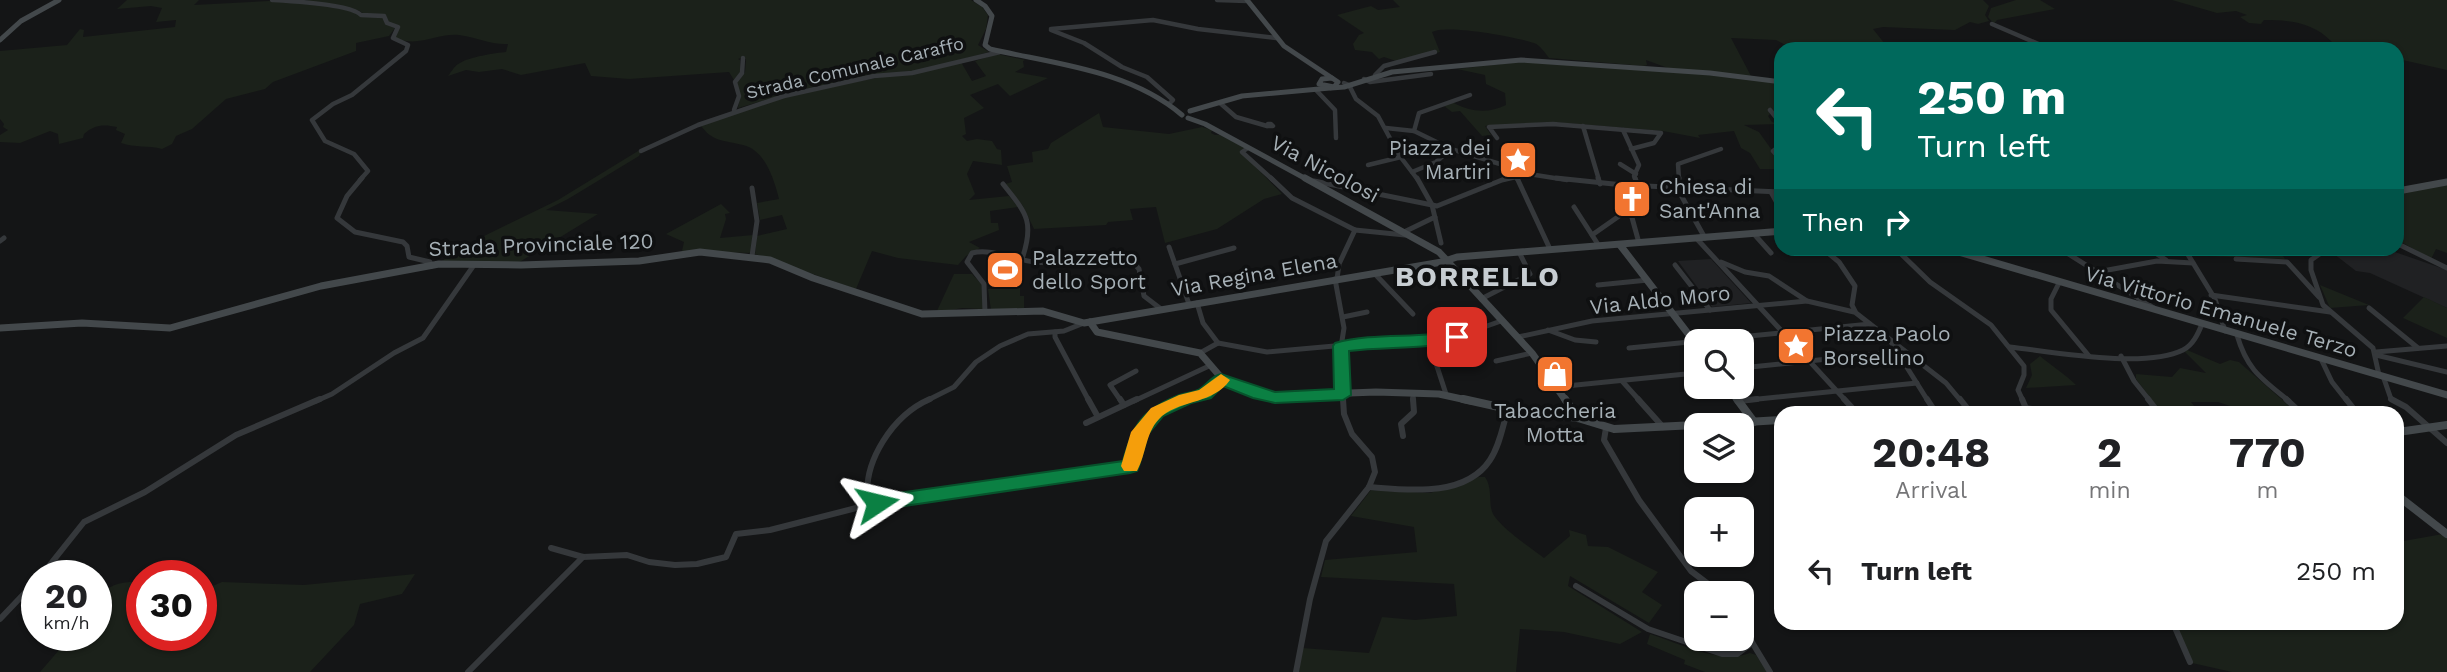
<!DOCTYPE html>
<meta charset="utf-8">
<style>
body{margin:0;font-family:"Work Sans",sans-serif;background:#f6f6f6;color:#202124;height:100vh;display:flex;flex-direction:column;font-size:26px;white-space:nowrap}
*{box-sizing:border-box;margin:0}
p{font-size:23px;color:#757577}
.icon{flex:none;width:38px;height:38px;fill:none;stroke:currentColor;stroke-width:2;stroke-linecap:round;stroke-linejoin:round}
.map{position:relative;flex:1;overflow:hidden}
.sheet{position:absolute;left:1774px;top:406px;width:630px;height:224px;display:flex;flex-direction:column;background:#fff;border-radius:21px;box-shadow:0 2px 5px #0004}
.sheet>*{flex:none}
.banner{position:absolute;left:1774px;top:42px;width:630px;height:214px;border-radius:21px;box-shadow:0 2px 5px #0004;background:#00695c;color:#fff;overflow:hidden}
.fabs{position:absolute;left:1684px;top:329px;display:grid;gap:14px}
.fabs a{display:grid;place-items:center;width:70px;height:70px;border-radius:14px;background:#fff;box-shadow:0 2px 5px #0004;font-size:35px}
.speed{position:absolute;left:21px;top:560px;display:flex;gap:14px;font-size:35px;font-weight:700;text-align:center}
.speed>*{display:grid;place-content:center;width:91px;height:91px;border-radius:50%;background:#fff;box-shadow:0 2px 5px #0004;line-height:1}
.speed small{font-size:18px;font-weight:400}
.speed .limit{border:10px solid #d22;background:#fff;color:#111}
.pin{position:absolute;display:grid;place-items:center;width:60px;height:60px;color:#fff;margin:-30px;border-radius:14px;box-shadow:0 4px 10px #0006}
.me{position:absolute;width:77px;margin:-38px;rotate:80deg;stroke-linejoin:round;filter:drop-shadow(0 0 5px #0008)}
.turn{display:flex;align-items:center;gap:24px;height:147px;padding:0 28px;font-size:32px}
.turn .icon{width:91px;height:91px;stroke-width:2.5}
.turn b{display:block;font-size:49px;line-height:60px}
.then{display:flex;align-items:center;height:66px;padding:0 28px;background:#0003;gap:14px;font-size:26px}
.eta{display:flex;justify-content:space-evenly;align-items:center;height:119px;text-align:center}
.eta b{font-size:42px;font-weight:700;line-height:49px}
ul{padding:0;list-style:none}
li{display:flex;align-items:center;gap:21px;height:91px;padding:0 28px}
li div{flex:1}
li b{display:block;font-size:26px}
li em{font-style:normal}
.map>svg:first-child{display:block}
</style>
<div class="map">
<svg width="2447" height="672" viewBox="0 0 2447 672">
<rect width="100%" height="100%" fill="#141516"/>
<g fill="#202123">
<path d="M2392 251 2447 270V308L2370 273 2356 271 2334 254Z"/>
<path d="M1711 259 1742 293 1751 303 1712 307 1678 261Z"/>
</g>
<g fill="#1b211a">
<path d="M127 0H199L194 5 288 0 282 1 314 2 347 11 305 0H971L982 7 988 15 986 29 978 45 989 52 923 70 874 75 800 90 738 108 740 95 737 83 745 72 746 59 743 57 738 59 740 60 741 72 734 80 729 72 629 79 591 76 585 63 521 75 502 69 479 72 466 70 448 76C451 72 455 65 460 63 469 57 495 53 506 52L508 44C491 45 476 37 459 35 436 33 420 48 395 38L400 27 388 22 386 16H367L358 10H350L362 17H384L385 24 395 28 389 36 356 43V51L273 82 265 89 226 99 192 129 176 136 172 144 162 149C148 145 135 148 121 143L125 134 116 130 117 127C103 124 94 125 84 134L83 138 59 144 58 134 50 131 20 143 0 142V135L8 130 3 127 4 124 0 119V51L67 45 80 29 84 30 83 37 175 27 176 20 156 22 162 8 151 6 117 9Z"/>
<path d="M1393 0H1983L1989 6 1985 15 1989 21 1978 24 1970 22 1955 30 1883 27 1873 29 1889 49H1793L1776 40 1731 38 1751 76 1668 68 1646 60 1647 65 1644 66 1549 58C1545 53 1540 45 1534 43 1516 37 1447 24 1432 32L1440 52 1399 62 1384 57 1379 59 1372 52 1355 50 1353 44 1359 35 1364 33 1337 15 1371 6 1378 10 1400 7Z"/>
<path d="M2016 0H2040L2055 9 1997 20 1994 24 1988 17 1991 8Z"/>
<path d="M2172 0H2447V70L2398 59V49H2332V42C2313 22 2288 20 2264 20L2261 24 2249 23 2240 17 2247 15 2236 11 2217 13Z"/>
<path d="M997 54 1025 60 1023 61 1024 67 1015 72 1048 78 1010 96 998 84 970 95 984 108 964 118 966 134 962 136 967 141 977 139 992 141 997 149 1001 150 1002 165 973 161 967 174 975 194 969 200 1009 196 1018 207 990 211 991 223H998L999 230 969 242 980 248 966 256 958 265 898 258 872 251 856 289 755 254 757 236 787 229 782 215 760 220 757 203 779 199C774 179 765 150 743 145 724 140 711 142 700 124 784 88 874 81 961 62L972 81 986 76 975 61Z"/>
<path d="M1519 62 1713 74 1781 83V122L1771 108 1768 110 1770 114 1768 116 1772 122 1779 124 1744 125 1759 132 1781 163V169H1760L1750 153 1741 148 1734 131 1698 135 1700 138 1663 131 1553 122 1485 126 1491 135 1482 136 1460 111 1452 112 1444 106 1452 102C1470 112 1488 114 1506 105L1505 93 1486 84 1485 75 1457 69Z"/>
<path d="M1099 113 1103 127 1169 134 1202 127 1212 130 1211 133 1215 135H1220L1245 148 1240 151 1282 194 1264 199 1217 229 1165 243 1156 207 1130 209 1133 220 1108 222 1106 225 1034 229 1023 206 1005 184 1012 182 1007 166 1033 162 1032 152 1048 149 1051 143Z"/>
<path d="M638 151 641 152 639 156 568 199 546 210 598 214 518 263 440 262 484 236 558 200Z"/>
<path d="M2447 185V253L2436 249 2431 259 2398 240V192Z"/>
<path d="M721 204 730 213 725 214 726 219 720 238 753 235 751 253 682 251 684 242 666 234Z"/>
<path d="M2203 249H2278L2285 259 2208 256Z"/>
<path d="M954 274H972L983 286V309L962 308 936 313Z"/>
<path d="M2320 285 2369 305 2330 308Z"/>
<path d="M1020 287V296H1024V308L991 310 988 289Z"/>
<path d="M2424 297 2447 308V338L2403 318Z"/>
<path d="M2187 350 2220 364 2230 360 2239 362 2297 413H2251L2218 402H2191L2200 413H2162L2136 379V374L2172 377 2180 368 2206 373 2185 352Z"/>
<path d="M2040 356C2052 366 2065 374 2076 385L2026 388 2032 375 2030 364Z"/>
<path d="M1479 477H1485C1493 488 1488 504 1493 514 1502 529 1530 547 1544 558L1570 536 1569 530 1586 535 1588 546 1608 547 1658 572 1642 592 1662 605 1649 623 1570 576 1568 586 1642 632 1620 644 1564 632 1520 629 1516 672H1299L1302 648 1369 653 1382 617 1415 620 1457 616 1454 584 1321 577 1325 560 1417 552 1414 527 1351 516 1371 490 1430 493Z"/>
<path d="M2443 534 2447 538V672H2232L2192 663 2175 623H2205L2255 629 2252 623H2398V542Z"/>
<path d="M415 574 402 594 360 604 354 625 310 672H40L72 635H96C96 599 99 580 142 582V635H201V591L222 582 304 585Z"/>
<path d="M1650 634C1679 643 1720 665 1750 653L1756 655 1767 672H1705L1684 664 1685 660 1647 644Z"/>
</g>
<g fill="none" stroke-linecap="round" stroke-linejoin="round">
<g stroke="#35383b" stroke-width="4.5">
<path d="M272 0C290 1 350 4 361 15L384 16 387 23 398 27 393 38 408 45 406 51 352 95 333 104 312 120 325 141 354 154 368 171 360 180"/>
<path d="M1217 0 1247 1"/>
<path d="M1992 24 2050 49"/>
<path d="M1051 29 1153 20 1198 29 1276 38"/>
<path d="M1051 30 1084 43 1122 67 1147 77 1173 100 1169 104"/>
<path d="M1375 75 1384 66 1435 52"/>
<path d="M1364 79 1370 82 1431 74"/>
<path d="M1344 83 1349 85 1356 99 1378 116 1399 155 1418 180"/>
<path d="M1316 90 1335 110 1336 138"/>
<path d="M1220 103 1236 117 1267 126"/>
<path d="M734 110 739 96 735 82 742 73 743 58"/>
<path d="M1770 110 1782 125"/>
<path d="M1268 124H1271L1273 126H1267Z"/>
<path d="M1583 126 1599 180"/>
<path d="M1386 128 1414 131 1451 149 1500 164 1512 171 1518 180"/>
<path d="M1623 130 1639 165 1634 176 1636 180"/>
<path d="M1414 131 1419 113 1470 95"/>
<path d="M1497 138 1489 127 1553 124 1661 133 1654 143 1631 149"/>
<path d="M1782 144 1773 151 1782 161"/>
<path d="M1511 145 1508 147 1518 160 1513 167"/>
<path d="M1248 148 1242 152 1273 180"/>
<path d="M641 151 698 125 784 96 874 76 912 73 1000 52"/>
<path d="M1620 164 1636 174"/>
<path d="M1368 165 1401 157"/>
<path d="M1412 172 1436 162 1451 149"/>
<path d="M1503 180 1529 174 1567 180"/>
<path d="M1679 180 1678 164 1721 149"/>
</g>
<g stroke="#35383b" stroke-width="5">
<path d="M362 178 347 196 337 218 355 232 403 242 407 246 409 257 430 262 432 266"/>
<path d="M1271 178 1292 198 1355 230"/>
<path d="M1417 178 1432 205 1441 243"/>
<path d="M1517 178 1550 249"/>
<path d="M1556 178 1623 185 1782 192"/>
<path d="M1598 178 1600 184"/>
<path d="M1635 178 1638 186"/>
<path d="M1679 178 1677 188 1705 238"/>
<path d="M1314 181 1437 206 1507 178"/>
<path d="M1003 184C1026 213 1035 221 1022 259"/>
<path d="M1623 185 1639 243"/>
<path d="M752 188 757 221 752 256"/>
<path d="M1771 192 1782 212"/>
<path d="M1629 206 1644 205 1636 186"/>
<path d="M1574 207 1592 235"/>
<path d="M1404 232 1435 217"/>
<path d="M1754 234 1771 253"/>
<path d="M1697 239 1846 401"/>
<path d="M0 241 4 238"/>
<path d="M2398 244 2447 268"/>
<path d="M1599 246 1592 235 1622 214 1630 212"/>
<path d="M1169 247 1189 304"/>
<path d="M1822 248 1839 262 1855 286 1852 305 1856 313 1946 383 1961 401"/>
<path d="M1855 248 1860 252"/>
<path d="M1895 248 1930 282 1991 325 2024 366V375L2018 390 2023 401"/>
<path d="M2059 248 2154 308"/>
<path d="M2148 248 2166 260"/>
<path d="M2184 248 2215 299 2225 331"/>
<path d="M2328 248 2311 260V270L2323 305 2373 348 2379 375"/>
<path d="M2236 259 2287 262 2319 297"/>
<path d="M1721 262 1745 272 1769 276 1807 301 1854 312"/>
<path d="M1175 264 1234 248"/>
<path d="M1675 265 1710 310"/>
<path d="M2097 272 2157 261 2193 263"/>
<path d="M1374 273 1413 314"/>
<path d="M1335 279 1344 328 1341 347 1343 401"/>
<path d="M1337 279 1339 264 1355 230 1405 235"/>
<path d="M2059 283 2051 299V310L2089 356"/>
<path d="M1598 285 1648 280"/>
<path d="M2211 295 2330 312"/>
<path d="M1481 299 1530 274 1519 252"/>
<path d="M1197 303 1203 323 1218 343"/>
<path d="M2369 308 2418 348"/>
<path d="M985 313 984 284 967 262 972 253C992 248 1014 260 1035 262 1068 265 1101 261 1133 262L1139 269 1144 296 1161 309"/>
<path d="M1343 317 1367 312"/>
<path d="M1548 330 1575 340 1596 342"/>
<path d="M1055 332V337L1089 401"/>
<path d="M2237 335C2247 370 2262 379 2289 401"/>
<path d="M1518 337 1592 321 1807 301"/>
<path d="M1429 342 1446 394"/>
<path d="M1891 342 1928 401"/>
<path d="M1218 343 1267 352 1379 342H1429L1456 337 1501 321"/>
<path d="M2010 347C2054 352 2144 369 2183 350 2193 345 2198 334 2202 324"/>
<path d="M1629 348 1870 324"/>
<path d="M2376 352 2447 346"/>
<path d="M1200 353 1218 343"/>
<path d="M2376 355 2447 372"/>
<path d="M2121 356 2134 381 2150 401"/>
<path d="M2321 359 2332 382 2347 401"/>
<path d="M1496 361 1532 353"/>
<path d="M1741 368 1904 351"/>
<path d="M2383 376 2391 399 2395 401"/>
<path d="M1622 381 1640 401"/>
<path d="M1556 387 1696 373"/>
<path d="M1413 393V401"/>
<path d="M316 401 332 394 394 353 423 338 474 265"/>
<path d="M926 401 954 387 976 362 1000 346 1028 334 1064 331 1084 323"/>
<path d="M1121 401 1110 385 1136 371"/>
<path d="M1134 401 1209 366"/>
<path d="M1180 401 1206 392 1221 379"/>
<path d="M1739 401 1917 383"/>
</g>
<g stroke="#35383b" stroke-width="6">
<path d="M1088 399 1098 417"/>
<path d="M1120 399 1124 405"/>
<path d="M1638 399 1663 427"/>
<path d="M1844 399 1857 413"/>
<path d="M1927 399 1936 413"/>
<path d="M1960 399 1971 413"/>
<path d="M2022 399 2028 413"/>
<path d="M2148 399 2159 413"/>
<path d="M2286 399 2301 413"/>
<path d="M2346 399 2357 413"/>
<path d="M2391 399 2406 407 2447 443"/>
<path d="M1739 401 1757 399"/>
<path d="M2025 408 2058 413"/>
<path d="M1086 423 1137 399"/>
<path d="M1606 428 1604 440 1639 500 1691 571 1720 593"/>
<path d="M1403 436 1401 424 1414 412 1413 399"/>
<path d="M1369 487C1407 490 1465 498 1490 460 1500 445 1503 425 1508 409"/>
<path d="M868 502 1130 466C1140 434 1151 411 1185 399"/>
<path d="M551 548 583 557 627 555 649 562 675 565 697 564 726 557 736 534 770 530 864 506 868 502C862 462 893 415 930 399"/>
<path d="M41 576 84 522 145 492 236 435 320 399"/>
<path d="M1576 586 1648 629 1722 654H1737L1752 643"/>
<path d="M0 619 37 580"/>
<path d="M2173 623 2190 662"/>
<path d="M1741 624 1770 672"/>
<path d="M468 672 583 557"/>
<path d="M1296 672 1310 599 1326 541 1369 487 1375 472 1372 457 1352 434 1344 414 1343 399"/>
</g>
<g stroke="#43484b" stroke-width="5">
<path d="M976 0 985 6 992 16 985 45 990 49C1055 64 1129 70 1182 115"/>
<path d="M1247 0 1284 46 1332 78"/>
<path d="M0 40 21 21 59 0"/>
<path d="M1332 78 1338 82 1334 87 1319 84 1322 79Z"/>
<path d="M1331 88 1344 87 1392 72 1521 60 1710 73 1782 82"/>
<path d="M1190 111 1242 96 1330 88"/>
<path d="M1188 118 1205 124 1308 180"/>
</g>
<g stroke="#43484b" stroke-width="7">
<path d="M1305 178 1439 252 1532 353 1566 401"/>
<path d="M2398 191 2447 182"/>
<path d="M1620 245 1696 344"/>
<path d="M1945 248 2447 395"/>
<path d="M1090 322 1097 332 1200 353 1225 382 1267 396 1376 392 1439 394 1471 401"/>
<path d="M0 328 82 323 170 328 321 286 439 264 521 265 639 261 700 252 770 260 813 278 922 314 1043 311 1084 323 1442 262 1457 257 1782 231"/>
<path d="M1728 387 1738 401"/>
</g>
<g stroke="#43484b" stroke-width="8">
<path d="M1463 399 1508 409 1578 418 1614 429 1696 425"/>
<path d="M1565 399 1578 418"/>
<path d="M1737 399 1754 422"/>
<path d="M1697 425 1782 420"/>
<path d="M2398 432 2447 425"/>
<path d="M2398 496 2447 534"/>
</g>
</g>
<path fill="#0b8043" stroke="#07532c" stroke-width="2" d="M1457 331 1462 333 1464 337 1462 340C1425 350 1387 346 1349 351L1351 395 1343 400 1275 403 1253 398 1223 386 1211 398 1191 403 1163 416 1148 434 1139 466 1137 471 1130 473 877 510 870 508 868 503 870 498 877 496 1123 461C1133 425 1141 411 1177 396 1184 393 1192 393 1198 390 1207 385 1211 376 1221 374L1275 392 1334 389 1333 346 1335 343C1375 332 1416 339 1457 331Z"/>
<path fill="#f59e0b" d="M1221 374 1230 380C1213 404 1184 399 1162 416 1145 431 1147 453 1137 471H1124L1121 466 1131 432 1151 408 1179 395 1199 390Z"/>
<defs>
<g id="sight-square" transform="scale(2.0125)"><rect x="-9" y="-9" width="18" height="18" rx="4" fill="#f27530" stroke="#0f1011"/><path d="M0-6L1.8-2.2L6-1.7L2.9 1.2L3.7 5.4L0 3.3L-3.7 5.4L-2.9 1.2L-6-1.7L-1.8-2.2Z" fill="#fff"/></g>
<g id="church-square" transform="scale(2.0125)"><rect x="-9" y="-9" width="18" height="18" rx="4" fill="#f27530" stroke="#0f1011"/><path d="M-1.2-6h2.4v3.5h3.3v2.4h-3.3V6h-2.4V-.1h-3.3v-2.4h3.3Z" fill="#fff"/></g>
<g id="stadium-square" transform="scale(2.0125)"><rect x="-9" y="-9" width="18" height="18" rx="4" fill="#f27530" stroke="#0f1011"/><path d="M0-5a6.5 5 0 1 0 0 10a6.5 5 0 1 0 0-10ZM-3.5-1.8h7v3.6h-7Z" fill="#fff"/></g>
<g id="shop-square" transform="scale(2.0125)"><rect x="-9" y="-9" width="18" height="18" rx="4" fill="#f27530" stroke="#0f1011"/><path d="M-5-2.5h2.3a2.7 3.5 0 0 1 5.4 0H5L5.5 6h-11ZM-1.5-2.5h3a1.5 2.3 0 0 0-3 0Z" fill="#fff"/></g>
</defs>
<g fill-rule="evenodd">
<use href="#sight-square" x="1518" y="160"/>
<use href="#church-square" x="1632" y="199"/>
<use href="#stadium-square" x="1005" y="270"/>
<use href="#sight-square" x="1796" y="346"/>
<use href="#shop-square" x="1555" y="374"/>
</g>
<g text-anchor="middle" stroke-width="7" stroke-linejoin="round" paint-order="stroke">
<g font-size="18" fill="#a6b0b6" stroke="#0f1011">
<text transform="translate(855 68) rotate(-13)" y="6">Strada Comunale Caraffo</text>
</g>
<g font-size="21" fill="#a6b0b6" stroke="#0f1011" text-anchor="start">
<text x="1491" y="155" text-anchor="end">Piazza dei<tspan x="1491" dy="24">Martiri</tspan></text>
<text x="1659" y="194">Chiesa di<tspan x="1659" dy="24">Sant'Anna</tspan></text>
<text x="1032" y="265">Palazzetto<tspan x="1032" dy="24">dello Sport</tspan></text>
<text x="1823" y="341">Piazza Paolo<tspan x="1823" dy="24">Borsellino</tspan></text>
<text x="1555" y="418" text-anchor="middle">Tabaccheria<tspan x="1555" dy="24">Motta</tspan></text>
</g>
<g font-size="21" fill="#a6b0b6" stroke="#0f1011">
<text transform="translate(1325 169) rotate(28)" y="7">Via Nicolosi</text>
<text transform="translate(541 245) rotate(-2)" y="7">Strada Provinciale 120</text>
<text transform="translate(1254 275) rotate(-10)" y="7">Via Regina Elena</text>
<text transform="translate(1660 300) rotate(-6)" y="7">Via Aldo Moro</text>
<text transform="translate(2221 312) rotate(16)" y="7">Via Vittorio Emanuele Terzo</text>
</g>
<g font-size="28" font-weight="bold" letter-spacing="2" fill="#c7cdd2" stroke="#0f1011">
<text x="1478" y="286">BORRELLO</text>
</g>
</g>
</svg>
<div class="fabs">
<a><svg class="icon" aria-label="search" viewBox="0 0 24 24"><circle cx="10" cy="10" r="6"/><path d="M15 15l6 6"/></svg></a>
<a><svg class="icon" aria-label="layers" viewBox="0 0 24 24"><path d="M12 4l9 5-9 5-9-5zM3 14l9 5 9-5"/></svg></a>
<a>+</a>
<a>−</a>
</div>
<div class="speed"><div>20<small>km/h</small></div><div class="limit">30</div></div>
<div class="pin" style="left:1457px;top:337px;background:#d93025"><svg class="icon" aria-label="arrive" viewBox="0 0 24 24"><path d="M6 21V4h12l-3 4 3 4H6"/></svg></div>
<svg class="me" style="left:877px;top:503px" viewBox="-20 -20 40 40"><path d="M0-17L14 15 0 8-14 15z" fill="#0b8043" stroke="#fff" stroke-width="4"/></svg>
<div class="banner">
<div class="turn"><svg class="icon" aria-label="left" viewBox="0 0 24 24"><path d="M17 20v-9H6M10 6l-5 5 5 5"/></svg><div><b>250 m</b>Turn left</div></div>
<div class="then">Then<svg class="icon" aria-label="right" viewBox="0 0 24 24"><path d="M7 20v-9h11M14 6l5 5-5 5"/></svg></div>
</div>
<section class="sheet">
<div class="eta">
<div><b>20:48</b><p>Arrival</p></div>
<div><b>2</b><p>min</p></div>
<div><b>770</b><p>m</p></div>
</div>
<ul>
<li><svg class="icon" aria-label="left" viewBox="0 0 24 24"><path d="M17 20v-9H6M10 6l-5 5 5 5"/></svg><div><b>Turn left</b></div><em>250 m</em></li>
</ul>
</section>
</div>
